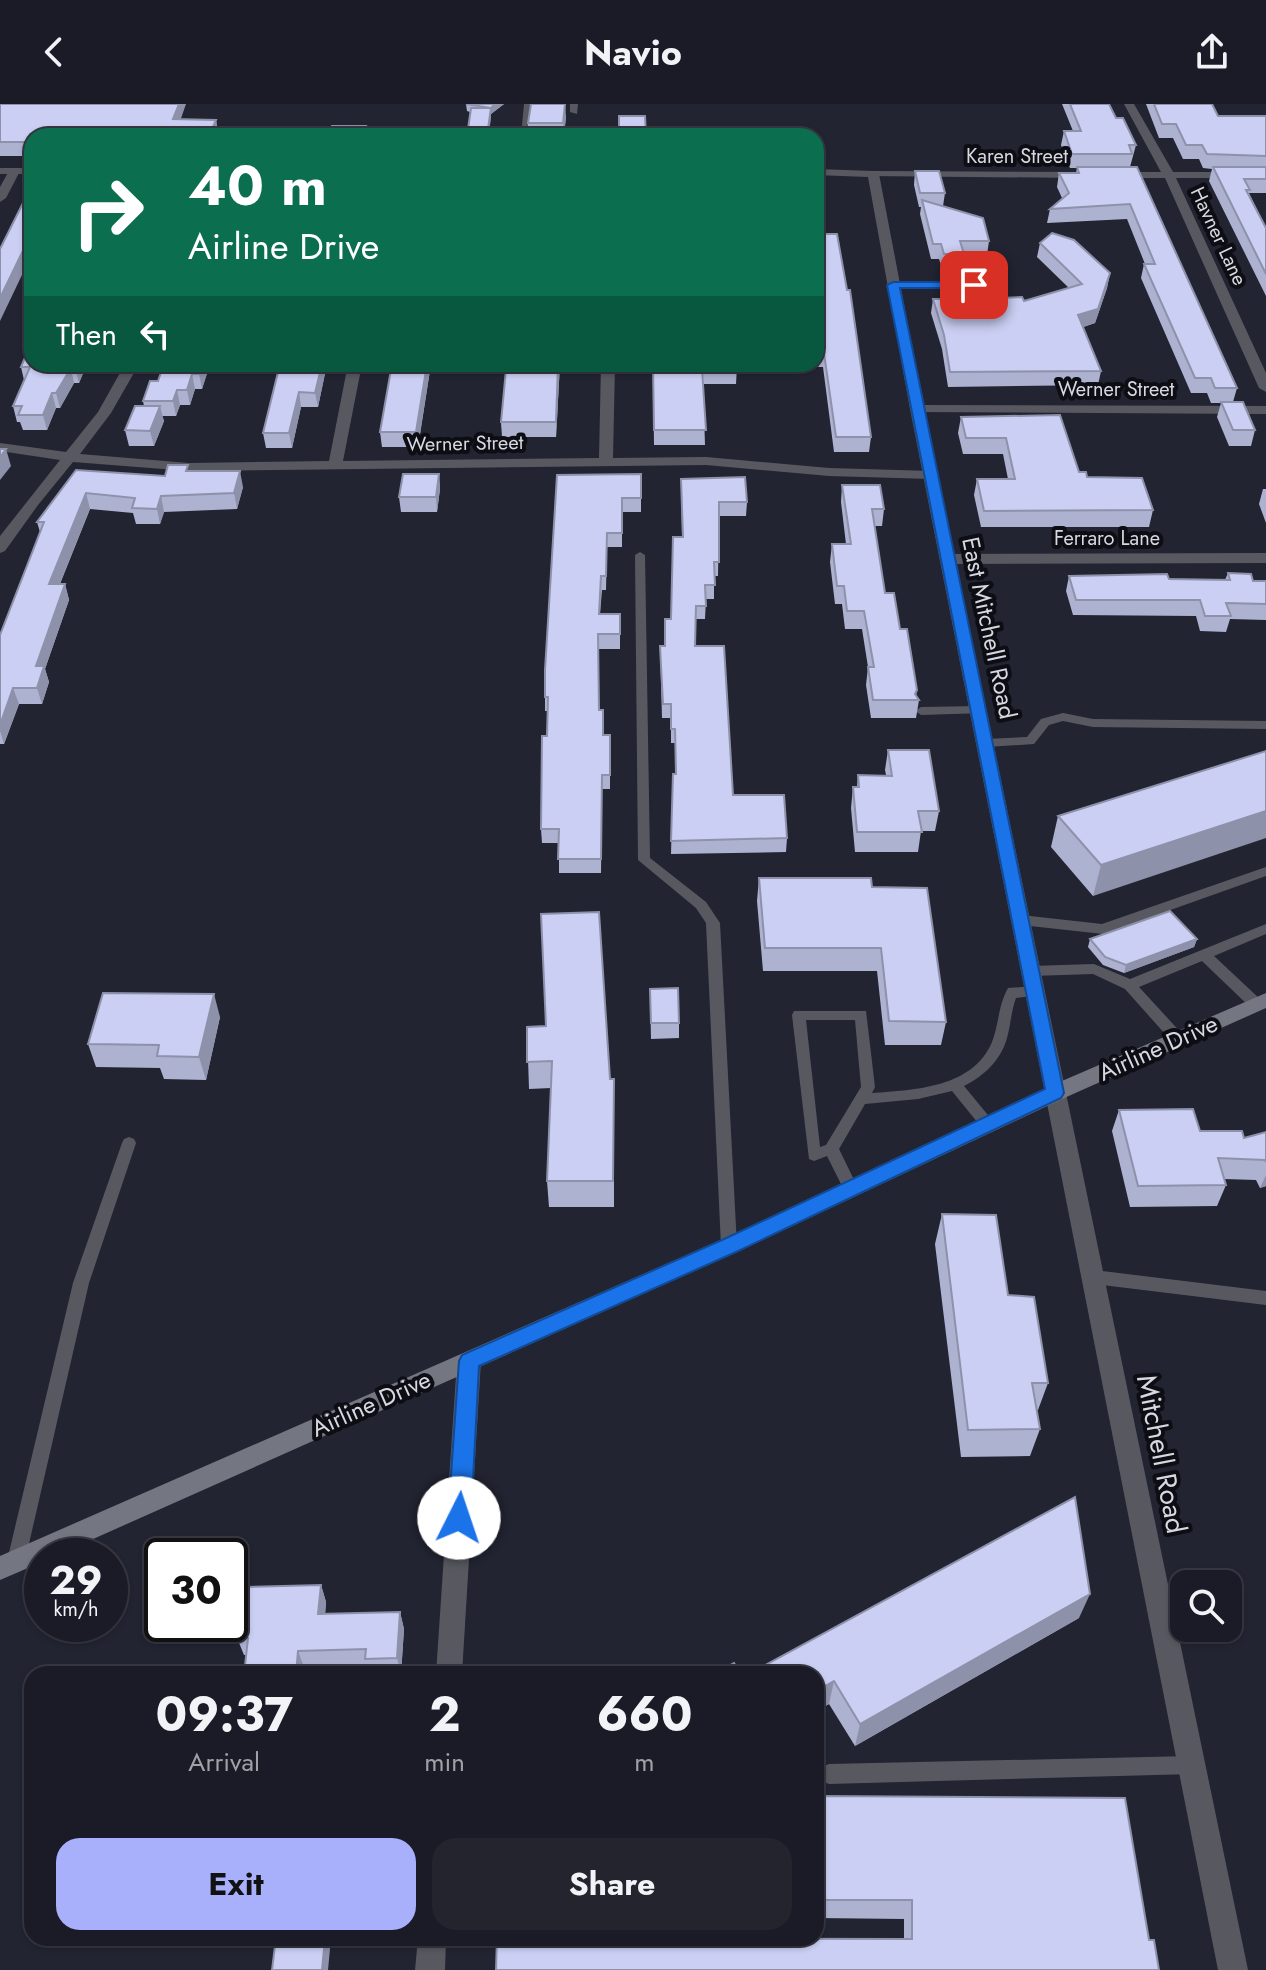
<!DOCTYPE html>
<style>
body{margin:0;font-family:Jost,sans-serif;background:#23242e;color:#f1f3f6;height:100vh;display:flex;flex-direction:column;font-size:30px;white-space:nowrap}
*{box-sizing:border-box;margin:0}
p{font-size:26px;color:#9fa1a7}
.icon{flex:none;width:44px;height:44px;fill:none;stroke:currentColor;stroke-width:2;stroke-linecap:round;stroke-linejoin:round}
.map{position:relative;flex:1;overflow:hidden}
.drawer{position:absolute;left:24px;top:1562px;width:800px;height:280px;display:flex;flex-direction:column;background:#1a1b26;border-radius:24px;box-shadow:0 2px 6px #0004,0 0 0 2px #383943}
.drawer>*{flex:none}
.hud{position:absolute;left:24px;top:24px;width:800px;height:244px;border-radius:24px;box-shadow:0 2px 6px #0004,0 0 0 2px #383943;background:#0b6e4f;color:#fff;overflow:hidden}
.buttons{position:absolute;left:1170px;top:1466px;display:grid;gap:16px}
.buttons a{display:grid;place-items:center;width:72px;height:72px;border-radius:16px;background:#1a1b26;box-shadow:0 2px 6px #0004,0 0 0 2px #383943;font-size:40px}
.speed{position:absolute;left:24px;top:1434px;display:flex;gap:16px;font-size:40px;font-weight:700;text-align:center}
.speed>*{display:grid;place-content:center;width:104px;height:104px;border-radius:50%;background:#1a1b26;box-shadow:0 2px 6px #0004,0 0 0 2px #383943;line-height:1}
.speed small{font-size:20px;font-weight:400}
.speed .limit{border:4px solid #111;border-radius:12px;background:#fff;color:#111}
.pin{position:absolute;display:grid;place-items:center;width:68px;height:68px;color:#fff;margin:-34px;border-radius:16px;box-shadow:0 4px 12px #0006}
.me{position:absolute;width:88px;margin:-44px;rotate:4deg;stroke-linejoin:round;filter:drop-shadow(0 0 6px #0008)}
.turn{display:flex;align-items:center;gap:28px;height:168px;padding:0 32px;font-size:36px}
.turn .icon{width:104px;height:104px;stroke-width:2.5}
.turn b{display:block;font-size:56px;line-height:68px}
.then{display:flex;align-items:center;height:76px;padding:0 32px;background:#0003;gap:16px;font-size:30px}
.eta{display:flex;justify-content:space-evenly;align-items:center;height:136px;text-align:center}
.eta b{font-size:48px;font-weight:700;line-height:56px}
.button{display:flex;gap:16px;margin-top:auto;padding:16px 32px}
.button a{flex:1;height:92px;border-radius:24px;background:#a8b0fc;color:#111;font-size:32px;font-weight:700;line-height:92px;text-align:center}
.button a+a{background:#23242e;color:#f1f3f6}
header{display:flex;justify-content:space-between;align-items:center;height:104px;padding:0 32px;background:#1a1b26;font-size:36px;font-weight:700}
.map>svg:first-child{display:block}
</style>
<header><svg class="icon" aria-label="back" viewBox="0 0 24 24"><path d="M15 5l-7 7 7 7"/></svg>Navio<svg class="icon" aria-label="share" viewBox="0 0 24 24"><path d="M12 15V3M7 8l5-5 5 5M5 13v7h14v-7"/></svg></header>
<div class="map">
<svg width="1266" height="1866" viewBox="0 0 1266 1866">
<rect width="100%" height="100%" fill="#222432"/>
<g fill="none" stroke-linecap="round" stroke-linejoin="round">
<g fill="#585960" fill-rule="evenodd">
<path d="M524 0H532L529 32H521Z"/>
<path d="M570 0H578L577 10 570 8Z"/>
<path d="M572 22 579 24 578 32H570Z"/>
<path d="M640 448 645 451 650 754 706 798 720 819 737 1142 734 1147 729 1148 724 1147 721 1142 706 819 696 804 638 756 635 451Z"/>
<path d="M980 602 986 606 984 609 921 611 915 607 921 603Z"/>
<path d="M1063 609 1093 615 1266 617V625L1093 623 1063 617 1049 621 1034 640 986 643 980 639 986 635 1027 633 1041 615Z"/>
<path d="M1266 763V772L1103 830 1021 821 1014 816 1021 811 1102 820Z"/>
<path d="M1266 820V830L1214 852 1261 896 1263 900 1261 904H1251L1202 857 1139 883 1184 932 1186 936 1184 940H1174L1125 885 1093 870 1031 872 1024 867 1031 862 1094 860 1130 875Z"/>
<path d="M1035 882 1042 887 1040 891 1016 894C1011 907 1011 920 1007 934 1001 956 984 972 964 982L992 1016 994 1020 992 1024H982L952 987 918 995 865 1000 839 1045 858 1084 855 1088 850 1090 845 1088 827 1052 814 1057 809 1055 792 911 794 907H866L875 983 872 989C914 986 973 984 992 938 999 920 998 902 1008 884ZM806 916H855L861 983 826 1041 820 1043Z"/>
<path d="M129 1033 134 1035 136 1039 89 1179 25 1457 22 1463 16 1465 10 1463 7 1457 73 1179 122 1039 124 1035Z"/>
<path d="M1094 1166 1266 1187V1201L1094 1180 1088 1178 1086 1173 1088 1168Z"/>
<path d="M1192 1652 1199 1654 1201 1661 1199 1668 1192 1670 829 1680 822 1677 819 1670 822 1663 829 1660Z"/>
</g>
<g fill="#585960" fill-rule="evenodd">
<path d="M1124 0H1134L1173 68H1266V74H1176L1266 269V288L1259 284 1165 74H1117L1111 71 1117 68H1161Z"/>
<path d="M10 65 20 67 6 94 0 98V83Z"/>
<path d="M873 67 1085 68 1091 71 1085 74 869 72 867 70Z"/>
<path d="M893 177H1001L1007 181 1001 185 889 184V178Z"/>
<path d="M125 260H139L111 309 80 350 189 359 329 357 348 260H362L343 357 599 354 601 260H615L613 354 706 353 829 364 932 367 939 371 932 375 829 372 706 361 189 367 73 358 38 401 5 447 0 449V432L60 356 0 347V339L66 348 98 308Z"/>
<path d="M917 301 1266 302V310L912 308V302Z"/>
<path d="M1266 449V459L948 460 940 455 948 450Z"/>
<path d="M469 1247 477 1250 481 1257 462 1570H436L457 1257 461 1250Z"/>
<path d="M418 1834H446L445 1866H415Z"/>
</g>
<g fill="#585960" fill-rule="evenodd">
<rect x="0" y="64" width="32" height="6"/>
<path d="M816 65 873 67 879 70 924 305 1248 1866H1218L910 305 868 73 816 71Z"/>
</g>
<path fill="#747681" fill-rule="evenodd" d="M1266 889V904L1062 995 737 1148 55 1452H42V1458L0 1476V1452L721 1136 1048 983Z"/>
</g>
<g fill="#aeb2d1">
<path d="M0 0 181 15 216 16 218 29 32 32V52H0Z"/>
<path d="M466 0H504L491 10 489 32H467L470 8 467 7Z"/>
<path d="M1062 0H1109L1116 14 1136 41 1130 63 1237 284 1233 298 1255 326 1251 342H1229L1217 313 1221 299H1211L1207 289H1191L1141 174 1144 160H1145L1127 115 1047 119 1050 105 1062 94 1057 83 1059 69H1076L1077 64H1070L1061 41 1064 27H1073Z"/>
<path d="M1146 0H1212L1218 12H1266V89H1249L1266 124V192L1209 77 1212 65 1203 64 1199 55H1183L1173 34H1159Z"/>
<path d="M566 12 564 32H528V19Z"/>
<path d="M915 67 945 89 943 102 989 137 987 151H964L962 164H942L939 155H931L920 110 921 103H919L914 81Z"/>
<path d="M816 130 871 333 869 348H834L823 263H818L816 248Z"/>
<path d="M1040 139 1110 169 1107 184 1095 219 1083 223 1101 267 1098 281 948 283 942 245 931 209 933 195H947L949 186 974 195 1024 197 1069 184 1037 153Z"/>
<path d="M32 260H87L79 279H74L60 304H56L47 326H23L20 318H17L13 302 24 276 21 263Z"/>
<path d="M164 260H210L202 285H195L190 301H180L176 312H162L164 317 154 342H129L125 326 144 302 143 297 158 277Z"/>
<path d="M280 260H327L318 303H301L292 344H266L263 329Z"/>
<path d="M431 260 418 343H382L380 328Z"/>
<path d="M560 260 556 333H502L501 318 513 265Z"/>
<path d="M653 260H738V262H737L736 280H703L705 341H654Z"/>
<path d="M961 313 1079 368 1087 373 1153 406 1149 423H981L974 391 977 375H1008L1003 350H963L958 329Z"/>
<path d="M76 366 165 372 190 367 243 383 237 405 164 408 160 420H136L133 409 90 405 60 480H65L69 496 45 565 49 578 42 600H19L4 640H0V531L40 428 37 418Z"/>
<path d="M439 370 440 385 437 408H401L399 393Z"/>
<path d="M641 370V408H622V443H607L606 486H602L600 510 620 524V545H598L599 606 603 631 610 646V685H602L601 769H559V739H542L541 725 548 607H545V593L557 371Z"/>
<path d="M681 375 747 398 746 412H719L718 472H714V495H706L705 515H696L695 542 733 691 787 734 786 748 671 750 673 670H675V639H671V614H662L660 542H665L671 515 682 433Z"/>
<path d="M842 381 884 405 882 422H874L885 489 900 525 917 586 916 592 919 596 916 614H871L866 581 868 563 862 525H845L842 500H835L830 458 832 440H846L841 398Z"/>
<path d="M1263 385H1266V419L1259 400Z"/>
<path d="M1228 469 1253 477H1266V516L1230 515 1226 528 1200 527 1196 512 1073 511 1066 487 1069 472 1225 476Z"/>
<path d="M888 646 939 707 935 727H921L918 748H855L851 704 853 683H857L858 671H886L885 666Z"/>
<path d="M1266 647 1093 792 1051 743 1058 712Z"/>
<path d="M759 774 872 783 946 918 941 941H885L877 867H763L757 797Z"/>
<path d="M1090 835H1197L1194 843 1124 869 1103 861 1088 843Z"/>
<path d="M650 885 679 919V934L651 935Z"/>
<path d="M220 913 206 976 164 975 160 964 96 963 88 940Z"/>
<path d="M527 923 610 975H614V1103H549L547 1077 551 984 529 985Z"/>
<path d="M1119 1006 1200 1027 1244 1034 1266 1028V1082L1260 1084 1256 1076 1224 1075 1226 1081 1217 1102 1130 1103 1112 1027Z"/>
<path d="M942 1110 1008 1191 1048 1279 1038 1306H1037L1040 1325 1030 1352 961 1353 935 1140Z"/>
<path d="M321 1481 326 1498 325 1510 400 1508 404 1525 401 1570H370L367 1562 304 1563 303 1570H248L245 1562 246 1551H244L237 1534Z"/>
<path d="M1079 1514 855 1642 829 1600 816 1607V1570Z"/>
<path d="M816 1692 1149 1836 904 1835V1815L816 1814Z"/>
</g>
<g fill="#8d91aa">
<path d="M179 0H186L176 29 173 15Z"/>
<path d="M495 0H504L491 10 489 32H487L491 4Z"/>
<path d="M565 0 566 12 564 32 563 19Z"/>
<path d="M216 16 218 29 217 32H209Z"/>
<path d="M32 128V150L0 217V194Z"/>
<path d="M1110 169 1107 184 1095 219 1075 226 1078 211Z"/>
<path d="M77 260H87L79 279 75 264Z"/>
<path d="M203 260H210L202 285 199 270Z"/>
<path d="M322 260H327L318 303 315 289Z"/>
<path d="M427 260H431L418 343 416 328Z"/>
<path d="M558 260H560L556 333V318Z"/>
<path d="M71 264 74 279 60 304 56 289Z"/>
<path d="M192 270 195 285 190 301 187 286Z"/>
<path d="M177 286 180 301 176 312 173 297Z"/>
<path d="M299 288 301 303 292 344 289 329Z"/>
<path d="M52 289 56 304 47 326 43 311Z"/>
<path d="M160 302 164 317 154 342 150 327Z"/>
<path d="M6 345 11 362 0 376V353Z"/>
<path d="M240 367 243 383 237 405 234 389Z"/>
<path d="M439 370 440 385 437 408 436 393Z"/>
<path d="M86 389 90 405 53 496 49 480Z"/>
<path d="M161 392 164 408 160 420 157 405Z"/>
<path d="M65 480 69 496 45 565 49 578 42 600 37 584 36 562Z"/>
<path d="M13 584 19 600 4 640 0 627V621Z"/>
<path d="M1266 707V734L1093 792 1101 761Z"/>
<path d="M1197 835 1194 843 1124 869 1126 861Z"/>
<path d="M214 890 220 913 206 976 199 953Z"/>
<path d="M1266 1071V1082L1260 1084Z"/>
<path d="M321 1481 326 1498 324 1527 318 1510Z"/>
<path d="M1090 1490 1079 1514 855 1642 860 1620Z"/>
<path d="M400 1508 404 1525 401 1570 397 1554Z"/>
<path d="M298 1547 304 1563 303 1570H296Z"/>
<path d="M834 1577 829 1600 816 1607V1587Z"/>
<path d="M325 1834H331L328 1866H322Z"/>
</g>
<g fill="#cacff3" stroke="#8d91aa" stroke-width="2">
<path d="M0 0H179L173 15 216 16 209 32H32V38H0Z"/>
<path d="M466 0H495L491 4Z"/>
<path d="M531 0H565L563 19H528Z"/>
<path d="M1070 0H1109L1116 14H1123L1136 41H1129L1132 50H1072L1064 27H1081Z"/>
<path d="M1154 0H1212L1218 12H1266V52L1207 50 1202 41H1186L1176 20H1162Z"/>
<path d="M471 4H491L487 32H467Z"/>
<path d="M619 12H645L646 32H619Z"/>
<path d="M332 22H366L363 32H330Z"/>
<path d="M1077 63H1137L1237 284H1215L1211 274H1195L1144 160H1155L1130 100 1050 105 1069 89 1059 69H1079Z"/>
<path d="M1213 63H1266V75H1244L1250 86H1246L1266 124V170Z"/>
<path d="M915 67H939L945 89H920Z"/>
<path d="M32 81V128L0 194V145Z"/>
<path d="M922 96 983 114 989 137H960L964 150H944L941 140H933Z"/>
<path d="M1052 129 1074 136 1110 169 1098 205 1078 211 1101 267 950 268 944 231 933 195H951L949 186H972L974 195 1022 193 1024 197 1082 180 1040 139Z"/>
<path d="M816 130H837L847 186H850L871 333H836L824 249H819L816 226Z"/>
<path d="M32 237V260H77L75 264H71L56 289H52L43 311H18L22 302H13L30 263H21Z"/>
<path d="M164 260H203L199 270H192L187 286H177L173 297H143L150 277H158Z"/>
<path d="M280 260H322L315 289 299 288 289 329H263Z"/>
<path d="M392 260H427L416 328H380Z"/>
<path d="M513 260H558L556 318H501L506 266 513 265Z"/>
<path d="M653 260H736L737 265H702L706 326H654Z"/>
<path d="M1221 298H1243L1255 326H1233Z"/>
<path d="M135 302H160L150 327 125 326Z"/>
<path d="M1060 311 1079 368H1086L1087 373 1142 374 1153 406 984 407 977 375H1015L1006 334H966L961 313Z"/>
<path d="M0 345H6L0 353Z"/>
<path d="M168 361H188L186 367H240L234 389 161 392 157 405 132 404 135 394 86 389 49 480H65L36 562H44L37 584H13L0 621V531L44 418H37L76 366 165 372Z"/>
<path d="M403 370H439L436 393H399Z"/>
<path d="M641 370V394H622V429H607L606 472H601L599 510H620V530H598L599 606H603V631H610V671H602L601 755H558L559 725H541L542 632H547L548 593H545V566L557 371Z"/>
<path d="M745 373 747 398H719V458H714L715 481H705L706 502H696L695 542H724L733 691H784L787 734 671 737 673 670H676L675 625H671V600H663L660 542H665V515H671L673 433H683L681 375Z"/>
<path d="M842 381H880L884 405H872L885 489H894L900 525H907L917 586 915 590 919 596H873L868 563H874L864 507H847L844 482H837L832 440H851Z"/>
<path d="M1228 469 1251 470 1253 477H1266V500L1226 499 1231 512H1205L1200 496H1076L1069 472 1167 470 1169 475 1230 476Z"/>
<path d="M888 646H929L939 707H918L922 728H857L853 683H859L858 671 892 672Z"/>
<path d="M1266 647V707L1101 761 1058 712Z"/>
<path d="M759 774H871L872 783 927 784 946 918 889 917 881 844H765Z"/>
<path d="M1170 807 1197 835 1126 861 1105 853 1090 835Z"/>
<path d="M599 808 610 975H614L613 1077H547L552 957 527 958V923L546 922 541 810Z"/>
<path d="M678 884 679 919H651L650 885Z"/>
<path d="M103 889 214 890 199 953 157 952 159 941 88 940Z"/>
<path d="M1193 1005 1200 1027H1242L1244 1034 1266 1028V1058L1265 1056 1218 1054 1226 1081 1138 1082 1119 1006Z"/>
<path d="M942 1110 996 1111 1008 1191 1034 1193 1048 1279H1032L1040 1325 968 1326Z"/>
<path d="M1075 1393 1090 1490 860 1620 834 1577 816 1587V1570H749Z"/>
<path d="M321 1481 318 1510 400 1508 397 1554 365 1555 366 1545 298 1547 296 1570H265L266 1562H245L248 1534H237L244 1483Z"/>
<path d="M734 1559 741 1570H714Z"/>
<path d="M816 1692 1125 1694 1149 1836H1154L1159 1866H496L497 1834 912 1835V1796H816Z"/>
<path d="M276 1834H325L322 1866H272Z"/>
</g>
<path fill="#1a73e8" stroke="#114b97" stroke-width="2" d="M893 178H974L980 181 974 184H900L1064 989 1061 994 736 1148 479 1262 471 1414 467 1421 459 1424 451 1421 448 1414 459 1257 462 1251 722 1136 1045 985 887 181Z"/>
<g text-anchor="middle" stroke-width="8" stroke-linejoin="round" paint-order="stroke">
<g font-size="20" fill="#d7d8e1" stroke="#0d0e14">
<text x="1017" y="59">Karen Street</text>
<text transform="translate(1219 132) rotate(65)" y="7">Havner Lane</text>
<text x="1116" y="292">Werner Street</text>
<text transform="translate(465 339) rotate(-1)" y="7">Werner Street</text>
<text x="1107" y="441">Ferraro Lane</text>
</g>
<g font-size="24" fill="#d7d8e1" stroke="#0d0e14">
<text transform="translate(989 524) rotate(78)" y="8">East Mitchell Road</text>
<text transform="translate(1158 944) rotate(-24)" y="8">Airline Drive</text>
<text transform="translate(371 1300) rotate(-24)" y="8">Airline Drive</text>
</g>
<g font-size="28" fill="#d7d8e1" stroke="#0d0e14">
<text transform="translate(1162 1350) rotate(79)" y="10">Mitchell Road</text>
</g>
</g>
</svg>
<div class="buttons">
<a><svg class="icon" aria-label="search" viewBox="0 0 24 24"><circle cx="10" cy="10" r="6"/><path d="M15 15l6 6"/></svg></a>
</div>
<div class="speed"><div>29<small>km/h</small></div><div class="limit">30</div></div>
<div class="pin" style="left:974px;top:181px;background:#d93025"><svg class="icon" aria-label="arrive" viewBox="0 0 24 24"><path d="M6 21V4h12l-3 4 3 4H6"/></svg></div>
<svg class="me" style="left:459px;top:1414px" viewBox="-20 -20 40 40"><circle r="19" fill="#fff"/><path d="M0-13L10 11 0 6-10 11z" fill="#1a73e8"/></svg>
<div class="hud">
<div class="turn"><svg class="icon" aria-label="right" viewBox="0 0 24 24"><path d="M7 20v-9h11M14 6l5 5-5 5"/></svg><div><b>40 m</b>Airline Drive</div></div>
<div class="then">Then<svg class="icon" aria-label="left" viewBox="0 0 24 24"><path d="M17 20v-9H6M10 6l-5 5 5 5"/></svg></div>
</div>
<section class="drawer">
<div class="eta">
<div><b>09:37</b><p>Arrival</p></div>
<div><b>2</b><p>min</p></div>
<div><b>660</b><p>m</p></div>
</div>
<div class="button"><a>Exit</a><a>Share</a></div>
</section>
</div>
